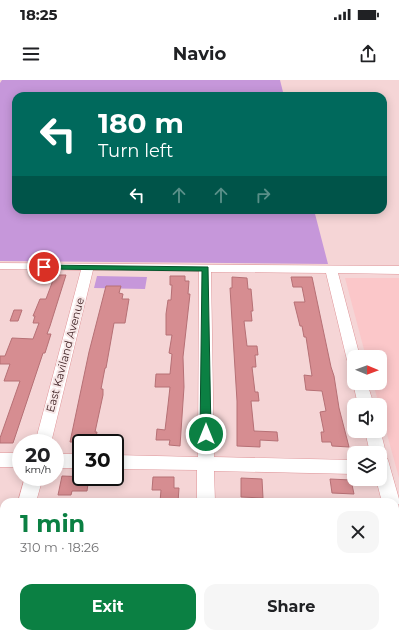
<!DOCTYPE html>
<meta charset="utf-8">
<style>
body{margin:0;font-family:Montserrat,sans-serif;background:#f6f6f6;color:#202124;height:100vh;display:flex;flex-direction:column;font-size:15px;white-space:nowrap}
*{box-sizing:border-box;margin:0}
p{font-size:13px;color:#757577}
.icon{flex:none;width:22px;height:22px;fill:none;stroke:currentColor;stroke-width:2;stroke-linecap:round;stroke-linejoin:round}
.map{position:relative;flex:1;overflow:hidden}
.details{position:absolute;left:0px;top:418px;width:399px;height:140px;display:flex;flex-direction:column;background:#fff;border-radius:12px 12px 0 0;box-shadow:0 2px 10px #0003}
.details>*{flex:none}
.banner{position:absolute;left:12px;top:12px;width:375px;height:122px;border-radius:12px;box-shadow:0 2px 10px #0003;background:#00695c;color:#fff;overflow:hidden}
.needle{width:26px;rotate:91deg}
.tools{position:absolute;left:347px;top:270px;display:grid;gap:8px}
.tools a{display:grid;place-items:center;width:40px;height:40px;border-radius:8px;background:#fff;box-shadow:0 2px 10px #0003;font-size:20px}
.speed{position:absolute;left:12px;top:354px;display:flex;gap:8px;font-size:20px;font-weight:700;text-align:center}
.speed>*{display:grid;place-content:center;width:52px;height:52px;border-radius:50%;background:#fff;box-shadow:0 2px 10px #0003;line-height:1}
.speed small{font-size:10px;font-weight:400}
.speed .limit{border:2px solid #111;border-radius:6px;background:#fff;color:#111}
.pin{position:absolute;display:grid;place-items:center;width:34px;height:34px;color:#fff;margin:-17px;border:2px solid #fff;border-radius:50%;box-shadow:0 1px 4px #0007}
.me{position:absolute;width:44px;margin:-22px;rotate:0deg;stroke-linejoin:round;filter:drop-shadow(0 0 3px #0008)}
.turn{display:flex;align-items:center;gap:14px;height:84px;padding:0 20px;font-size:18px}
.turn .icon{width:52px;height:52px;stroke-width:2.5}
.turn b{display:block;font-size:28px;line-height:34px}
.lanes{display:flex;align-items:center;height:38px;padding:0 20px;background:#0003;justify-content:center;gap:20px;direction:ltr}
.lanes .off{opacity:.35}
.round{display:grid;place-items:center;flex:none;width:42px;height:42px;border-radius:12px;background:#f6f6f6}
.headline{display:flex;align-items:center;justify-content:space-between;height:68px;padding:0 20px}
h1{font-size:24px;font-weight:700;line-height:30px;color:#0b8043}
.cta{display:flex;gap:8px;margin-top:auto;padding:8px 20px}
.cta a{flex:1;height:46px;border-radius:12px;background:#0b8043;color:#fff;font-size:16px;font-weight:700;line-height:46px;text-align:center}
.cta a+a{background:#f6f6f6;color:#202124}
.status{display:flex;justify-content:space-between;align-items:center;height:28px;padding:0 20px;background:#fff;direction:ltr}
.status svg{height:11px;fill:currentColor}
header{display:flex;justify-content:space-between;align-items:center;height:52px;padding:0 20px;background:#fff;font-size:18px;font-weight:700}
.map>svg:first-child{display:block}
</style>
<div class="status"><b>18:25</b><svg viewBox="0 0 49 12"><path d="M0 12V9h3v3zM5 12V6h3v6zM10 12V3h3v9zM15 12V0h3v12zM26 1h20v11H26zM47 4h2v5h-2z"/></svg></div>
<header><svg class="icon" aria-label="menu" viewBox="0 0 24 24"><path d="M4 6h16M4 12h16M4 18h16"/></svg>Navio<svg class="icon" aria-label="share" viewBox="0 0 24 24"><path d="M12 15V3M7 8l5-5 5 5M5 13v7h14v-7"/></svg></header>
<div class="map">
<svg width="399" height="558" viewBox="0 0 399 558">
<rect width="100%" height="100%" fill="#f5d5d6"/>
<path fill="#fbc7c9" d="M345 198H399V398L373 303H380V277H366Z"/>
<g fill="#c697da">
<path d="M2 0H280L284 16H16V130H314L328 184 0 181V3Z"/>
<path d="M97 196 147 197 145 209 94 208Z"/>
</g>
<g fill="#d68d91" stroke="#b67075">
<path d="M55 195H66L50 246 47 254H51L45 273H43L13 363H0V358L20 301H4L10 284H0V276H5L12 258 33 259 39 243H33L35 236H33L40 219H46Z"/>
<path d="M170 196H185V201H189L188 214H190L183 277 184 307 180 366 169 365 170 360H156L157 349 165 350 168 325 170 307H155L156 294H170L172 274 169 273 172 255H166V234L168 220H171L172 205H170Z"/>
<path d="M232 197 247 198 248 209H251L253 231H251L252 241H244L247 266H257L258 275H255L256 287H252L255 312H258L259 321H251L254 351 277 352 278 361 260 360V367L237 366V321L230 208H232Z"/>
<path d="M291 197H312L331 287 334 296 339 328 349 367 332 366 331 362H322L321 352H324L320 332 326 331 322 311 306 310 304 295 312 296 306 257H304L302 246H300L294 222H305L302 207H293Z"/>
<path d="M106 206H121L119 213 123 214 122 219H129L125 243H114L106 288H105L101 309H103V315L95 352H97L95 362H70L89 272Z"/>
<path d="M14 230H22L18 241H10Z"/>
<path d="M62 396 89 397 87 411H72L71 415H58Z"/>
<path d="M153 397H174V408H179L178 422H160L161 410H152Z"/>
<path d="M241 398 262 399 263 418 241 417Z"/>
<path d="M330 399 351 400 354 414 332 413Z"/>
</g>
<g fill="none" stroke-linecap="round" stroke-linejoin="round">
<g stroke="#df9599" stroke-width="1">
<g id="minor">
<path d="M0 183 399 186V194L338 193 360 277H354V285L349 283 347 280 326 193 211 192 214 377 354 380V394L214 391 215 422H197V390L115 389V375L198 377 199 191 93 190 51 363H35L81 190 0 189Z"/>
<path d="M354 301V303H367L374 325H358L353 303Z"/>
<path d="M380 349 386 373 385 375 388 380 399 419V424L395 428V422H382L376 399H380V373H370L365 351H380Z"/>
<rect x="0" y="373" width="21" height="14"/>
<rect x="55" y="374" width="26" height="14"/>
<path d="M25 397H43L36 422H18Z"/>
<path d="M395 429 399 431V460L395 459Z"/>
<path d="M4 499V530L0 532V500Z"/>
<rect x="195" y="554" width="22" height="4"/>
</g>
</g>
<use href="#minor" fill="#fff" fill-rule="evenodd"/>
</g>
<path fill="#0b8043" stroke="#07532c" d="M41 185 208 187 211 354 209 356H202L200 354 202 191 44 189 40 187Z"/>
<g text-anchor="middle" stroke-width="4" stroke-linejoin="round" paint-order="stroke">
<g font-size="11" fill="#3e2123" stroke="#f7e7e7">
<text transform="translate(65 275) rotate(-75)" y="4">East Kaviland Avenue</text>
</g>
</g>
</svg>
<div class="tools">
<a><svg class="needle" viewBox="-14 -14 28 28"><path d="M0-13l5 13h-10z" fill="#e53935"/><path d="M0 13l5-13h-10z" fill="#757577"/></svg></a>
<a><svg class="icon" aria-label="sound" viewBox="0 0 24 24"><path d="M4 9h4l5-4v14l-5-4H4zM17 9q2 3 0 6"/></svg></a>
<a><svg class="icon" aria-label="layers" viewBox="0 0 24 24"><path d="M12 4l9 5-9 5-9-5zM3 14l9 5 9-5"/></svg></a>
</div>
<div class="speed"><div>20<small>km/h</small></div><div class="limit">30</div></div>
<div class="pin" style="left:44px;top:187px;background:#d93025"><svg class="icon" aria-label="arrive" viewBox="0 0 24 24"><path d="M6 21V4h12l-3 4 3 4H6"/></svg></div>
<svg class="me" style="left:206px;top:354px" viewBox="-20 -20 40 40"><circle r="17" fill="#0b8043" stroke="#fff" stroke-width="3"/><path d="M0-11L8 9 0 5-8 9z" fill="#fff"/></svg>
<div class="banner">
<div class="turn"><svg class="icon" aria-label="left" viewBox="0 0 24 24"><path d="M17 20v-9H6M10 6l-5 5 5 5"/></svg><div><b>180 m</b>Turn left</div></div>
<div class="lanes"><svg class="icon" aria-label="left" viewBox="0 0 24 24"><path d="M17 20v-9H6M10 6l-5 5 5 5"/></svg><svg class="icon off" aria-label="ahead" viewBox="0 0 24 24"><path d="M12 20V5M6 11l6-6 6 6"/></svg><svg class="icon off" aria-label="ahead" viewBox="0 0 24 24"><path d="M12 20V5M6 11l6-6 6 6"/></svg><svg class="icon off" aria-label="right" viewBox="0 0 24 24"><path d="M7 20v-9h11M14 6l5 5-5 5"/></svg></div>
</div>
<section class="details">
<div class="headline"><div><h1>1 min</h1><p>310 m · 18:26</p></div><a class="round"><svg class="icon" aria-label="close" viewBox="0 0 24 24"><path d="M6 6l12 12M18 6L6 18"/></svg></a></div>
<div class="cta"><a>Exit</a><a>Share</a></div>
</section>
</div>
